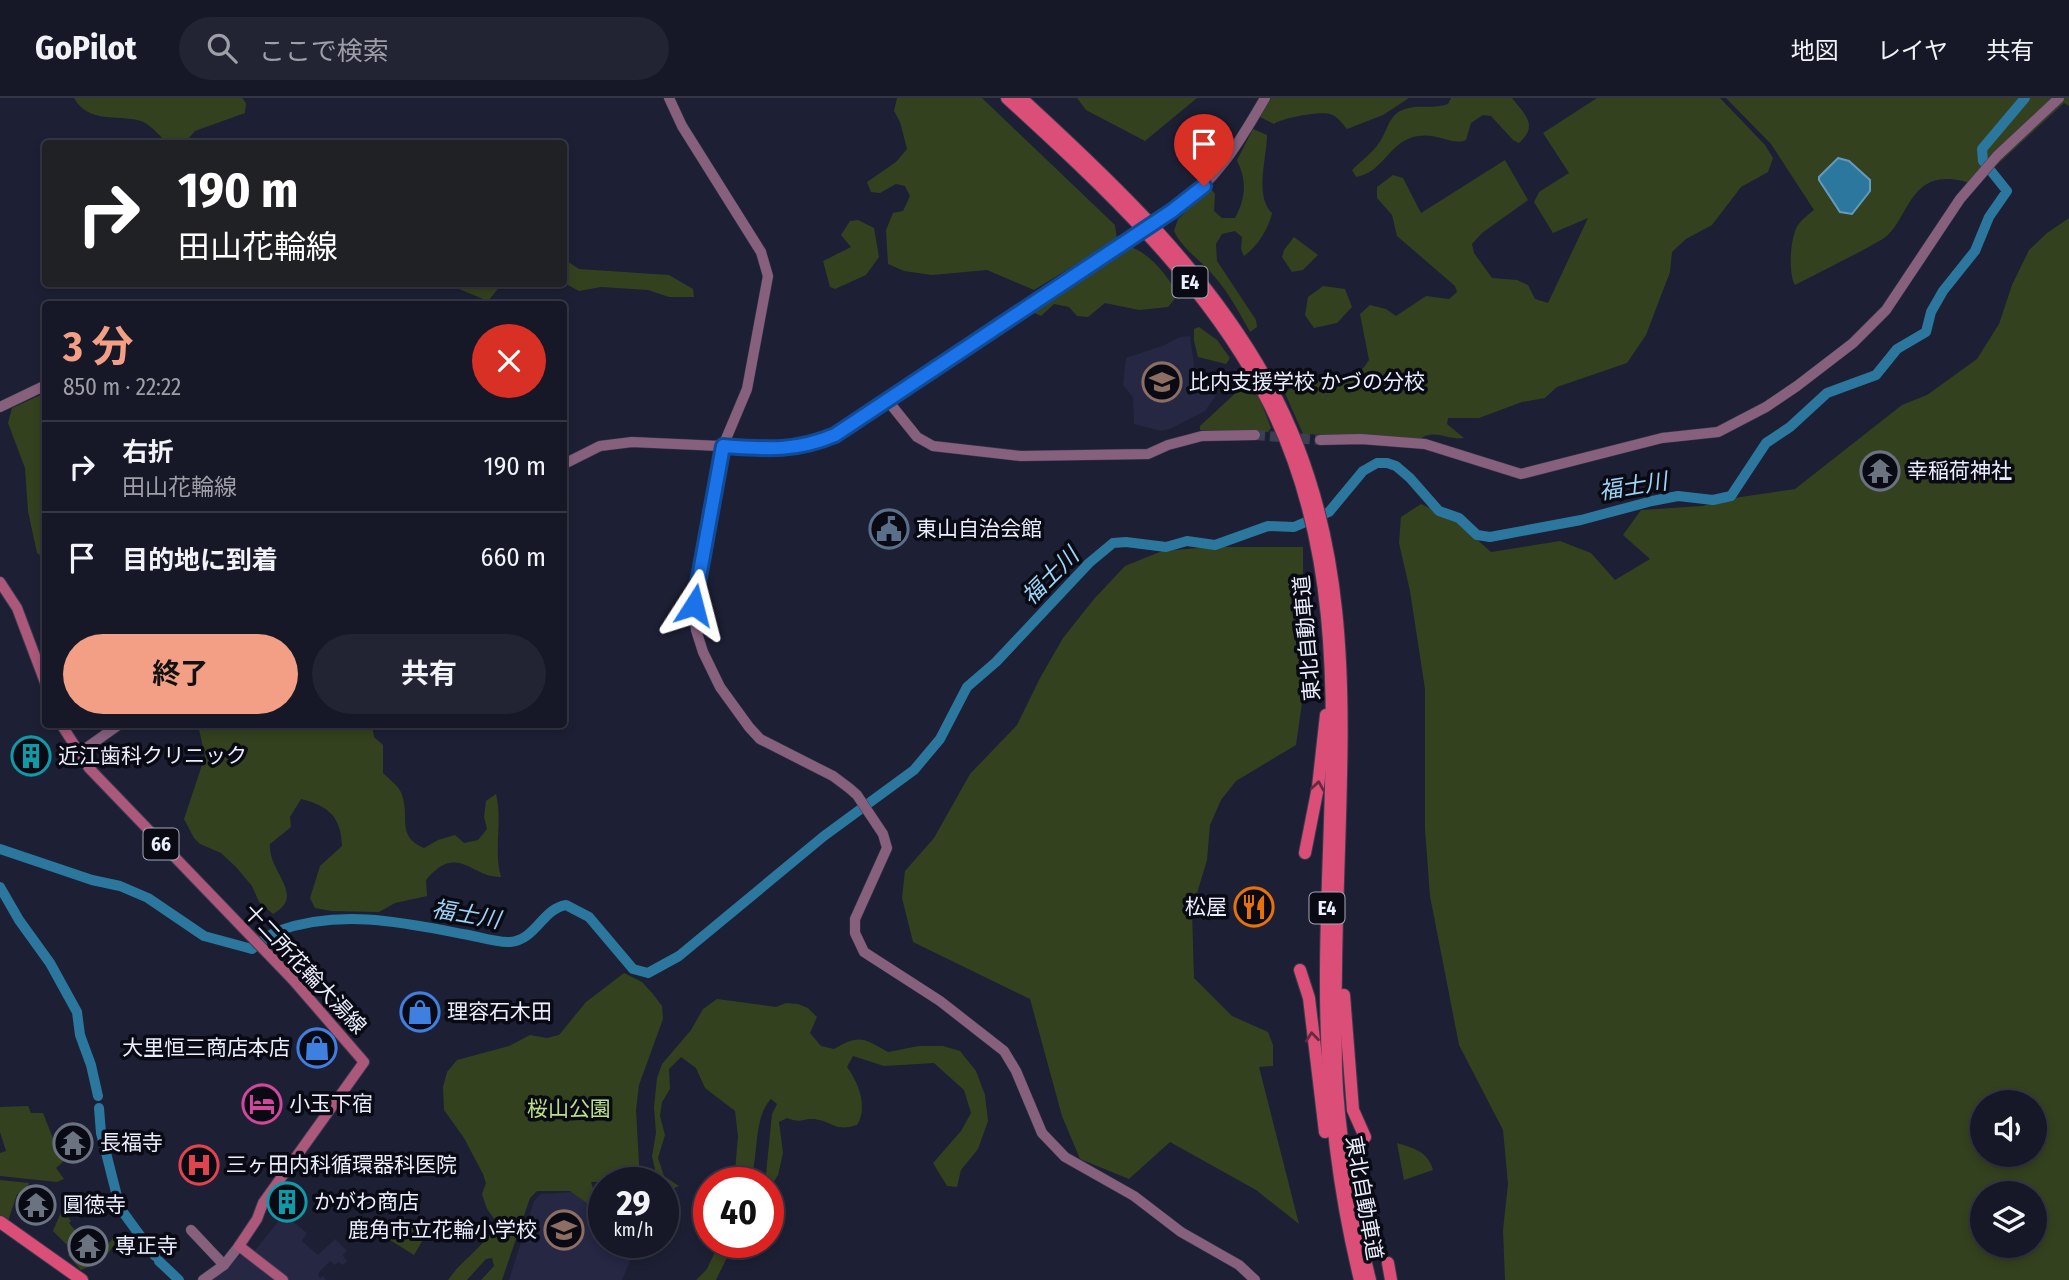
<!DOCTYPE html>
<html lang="ja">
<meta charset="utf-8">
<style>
body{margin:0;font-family:"Fira Sans Condensed","Noto Sans JP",sans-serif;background:#232433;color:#f1f3f6;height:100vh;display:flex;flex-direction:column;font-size:26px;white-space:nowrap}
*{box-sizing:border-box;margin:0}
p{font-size:23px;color:#9e9fa7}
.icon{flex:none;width:38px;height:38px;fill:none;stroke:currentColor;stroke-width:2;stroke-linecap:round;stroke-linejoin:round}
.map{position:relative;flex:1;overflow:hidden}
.details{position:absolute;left:42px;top:203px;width:525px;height:427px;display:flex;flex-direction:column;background:#161727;border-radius:7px;box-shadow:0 4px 10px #0003,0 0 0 2px #353644}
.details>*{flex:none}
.guide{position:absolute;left:42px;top:42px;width:525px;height:147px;border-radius:7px;box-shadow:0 4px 10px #0003,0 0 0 2px #353644;background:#202124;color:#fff;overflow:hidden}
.tools{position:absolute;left:1970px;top:992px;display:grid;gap:14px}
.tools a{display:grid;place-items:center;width:77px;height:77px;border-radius:50%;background:#161727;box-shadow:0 4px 10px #0003,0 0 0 2px #353644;font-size:35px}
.speed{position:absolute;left:588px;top:1069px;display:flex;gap:14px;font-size:35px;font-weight:700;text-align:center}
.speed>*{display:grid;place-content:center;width:91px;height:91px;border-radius:50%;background:#161727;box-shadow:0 4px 10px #0003,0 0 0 2px #353644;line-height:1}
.speed small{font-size:18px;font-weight:400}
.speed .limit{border:10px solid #d22;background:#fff;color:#111}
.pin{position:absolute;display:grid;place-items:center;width:60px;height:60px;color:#fff;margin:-72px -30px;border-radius:50% 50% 50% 0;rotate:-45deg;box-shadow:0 0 7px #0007}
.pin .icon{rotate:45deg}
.me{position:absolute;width:77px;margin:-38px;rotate:9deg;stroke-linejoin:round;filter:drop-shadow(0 0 5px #0008)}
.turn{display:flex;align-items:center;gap:24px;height:147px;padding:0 21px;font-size:32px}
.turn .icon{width:91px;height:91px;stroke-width:2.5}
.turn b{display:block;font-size:49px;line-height:60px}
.round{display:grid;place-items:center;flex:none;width:74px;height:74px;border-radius:37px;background:#232433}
.summary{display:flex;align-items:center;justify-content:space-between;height:119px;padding:0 21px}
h1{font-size:42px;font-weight:700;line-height:52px;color:#f39f85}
.action{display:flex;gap:14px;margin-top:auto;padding:14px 21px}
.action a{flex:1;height:80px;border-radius:42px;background:#f39f85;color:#111;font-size:28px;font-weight:700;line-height:80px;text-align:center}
.action a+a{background:#232433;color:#f1f3f6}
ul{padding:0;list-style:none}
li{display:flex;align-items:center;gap:21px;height:91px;padding:0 21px;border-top:2px solid #353644}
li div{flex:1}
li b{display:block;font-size:26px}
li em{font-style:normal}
header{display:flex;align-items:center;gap:42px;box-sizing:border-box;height:98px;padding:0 35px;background:#161727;border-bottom:2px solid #353644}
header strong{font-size:33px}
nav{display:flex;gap:38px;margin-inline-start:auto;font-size:24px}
.search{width:490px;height:63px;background:#232433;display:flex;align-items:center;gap:18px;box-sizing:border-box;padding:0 24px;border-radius:38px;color:#9e9fa7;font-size:26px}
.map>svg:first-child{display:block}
</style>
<header>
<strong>GoPilot</strong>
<div class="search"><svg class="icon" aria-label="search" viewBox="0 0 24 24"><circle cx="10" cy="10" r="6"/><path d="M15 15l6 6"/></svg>ここで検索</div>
<nav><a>地図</a><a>レイヤ</a><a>共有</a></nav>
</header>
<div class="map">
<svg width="2069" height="1182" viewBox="0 0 2069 1182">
<rect width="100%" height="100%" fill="#1d1f34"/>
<g fill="#252743">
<path d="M1190 238 1194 266 1192 280 1218 293 1214 300 1205 313 1170 331 1161 333 1134 326 1133 299 1123 287 1126 260 1162 248 1180 239Z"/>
<path d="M572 1094 604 1119V1144L632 1145 635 1151 622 1182H509L534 1103 541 1096Z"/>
<path d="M284 1116 307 1135 302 1143 318 1157 335 1141 347 1152 343 1157 347 1163 343 1167 338 1164 335 1167 330 1163 320 1173 318 1178 321 1180 323 1178 326 1182H288L253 1155Z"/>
<path d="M242 1156 280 1182H209Z"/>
</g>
<g fill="#34411e" fill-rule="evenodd">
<path d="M74 0H242L246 5 245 15 195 33 187 42 189 45H167C160 38 150 26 141 23 116 16 89 26 74 0Z"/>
<path d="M897 0H982L1115 127 1117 141 1034 192 987 172 932 177 904 173 888 166 886 132 893 115 903 113 910 98 905 88 896 86 880 95 871 94 867 84 896 64 907 51 900 24 894 13Z"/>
<path d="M1077 0H1197L1145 43 1086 12Z"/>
<path d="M1271 0H1409L1383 17 1347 31C1342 25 1337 18 1330 16 1320 13 1282 20 1274 26L1260 19Z"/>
<path d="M1451 0H1512C1525 17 1539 27 1519 45L1513 42 1491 18 1483 17 1471 25 1466 42C1451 49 1434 30 1408 41 1387 50 1381 75 1356 79L1352 72C1361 63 1372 55 1379 45 1387 34 1388 20 1400 13 1416 5 1432 12 1448 6Z"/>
<path d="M1597 0H1720L1765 47 1773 60 1768 74 1741 89 1712 127 1686 141 1672 154 1670 174 1646 237 1627 265 1557 289 1545 300 1522 304 1479 320H1448L1447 326 1464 340C1448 343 1435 330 1420 341L1303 336 1284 293C1298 289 1318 282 1332 281 1351 280 1358 279 1369 262L1360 216 1370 207 1386 211 1396 218 1426 198 1449 201 1457 194 1455 188 1397 138 1392 117 1377 100V89L1393 77 1403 80 1421 115 1505 62 1528 102 1482 135 1472 146 1474 155 1492 180 1517 182 1528 187 1535 201 1548 205 1588 120 1553 135 1534 104 1539 94 1569 75 1543 35Z"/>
<path d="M1726 0H2069V8L2064 5 1973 89C1967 82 1959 82 1949 81 1907 79 1907 127 1881 142 1853 158 1824 172 1795 187 1788 175 1790 139 1798 127 1802 121 1808 117 1814 112L1771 46Z"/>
<path d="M1253 31 1267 37C1267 59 1254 98 1272 115 1269 130 1257 149 1244 158L1241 151 1242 139 1235 133 1222 136 1216 146 1217 163 1256 222 1257 229 1250 234C1239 214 1229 195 1214 178 1201 162 1183 152 1174 133L1178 121 1206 93 1212 92 1215 96 1214 113 1222 120H1235C1246 100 1247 83 1237 62Z"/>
<path d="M2069 120V1182H1505L1503 1132 1508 1086 1503 1032 1459 947 1430 798 1425 731V591L1410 493 1399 445 1401 419 1421 406 1455 422 1491 454 1560 443 1591 455 1615 482 1650 461 1623 437 1641 412 1702 408 1734 400 1795 391 1902 307 1927 297 1977 261 1999 226 2012 187 2029 152 2047 135ZM1983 1004H2035V1057H1983ZM1983 1096H2035V1148H1983Z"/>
<path d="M858 122 874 130 879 159 866 177 835 191 830 189 823 163 851 149 841 137 850 123Z"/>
<path d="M1294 139 1318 157 1303 172 1292 174 1282 159 1284 152Z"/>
<path d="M1128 148C1149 154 1168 178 1178 197L1168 209 1139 212 1105 205 1088 219 1077 218 1069 209 1054 206 1041 218 1032 214Z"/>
<path d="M564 161 579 171 669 177 693 191 694 199H669L648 192 601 189 579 193 564 185Z"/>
<path d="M447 186H502L488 203Z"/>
<path d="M1323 188 1345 191 1352 209 1337 225 1314 230 1305 217 1308 199Z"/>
<path d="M1199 229 1217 242 1230 260 1226 266 1198 259 1194 243V231Z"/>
<path d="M1252 288 1256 291 1271 330 1268 334 1200 332V328L1241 290Z"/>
<path d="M45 295V461L37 455 28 413 25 370 8 325 12 310Z"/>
<path d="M1211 449H1303V480L1298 538 1302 605 1296 647 1236 683 1221 702 1210 727 1207 762 1192 812 1194 880 1232 918 1268 934 1273 947V968L1259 969 1299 1126 1256 1092 1170 1044 1129 1081 1080 1061 1062 1018 1030 901 913 844 902 800 905 773 934 740 970 676 1017 627 1040 580 1063 540 1094 501 1125 468 1162 453Z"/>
<path d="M198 627H372L374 639 383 647V675C389 681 400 689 402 697 410 720 396 738 424 750L438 742 455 737 464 745 478 742 487 731 484 719 486 703 496 696C503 724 493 751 501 779 472 780 457 744 426 782L427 798 395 805 379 814 331 813 315 810 310 800 320 768 342 748C341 719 329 708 301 701L290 719 291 729 270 746C268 775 307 797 273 816L259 804 252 788 236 769 221 755 200 746 194 740 184 721 205 658Z"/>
<path d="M624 875 642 884 653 896 662 908 663 921 639 987 636 1012 640 1083 591 1084 593 1090 604 1096 603 1117 570 1093H537L530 1100 502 1182H481L494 1168 492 1160 486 1161 467 1182H448C462 1161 488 1147 496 1123L487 1111 482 1096 486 1085 483 1076 464 1040 444 1012 443 989 447 974 457 962 509 948 530 937 547 940 559 937 586 904Z"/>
<path d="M717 901 776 909 786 905 798 906 808 910 817 919 810 935 821 948 834 951C860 936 863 940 888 954L919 948H943L960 953 976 973 985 997 988 1023 978 1051 961 1072 957 1089 947 1088 933 1065 961 1033 971 1015 964 992 934 965 884 968 853 958 847 969C859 985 868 1010 857 1027 833 1034 835 1024 814 1021 802 1020 801 1026 787 1020L779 1024 783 1055 778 1077 768 1093V1085H762L766 1076 772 1016 777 1006 771 1001C753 1019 759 1059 750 1085H734L738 1038 735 1013 705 990 696 970 681 959 669 971 670 991 662 1004 660 1018 665 1037 658 1060 664 1078 679 1088 672 1091 656 1076 652 1058 656 1035 654 1009 657 980 662 966 691 932 703 911Z"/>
<path d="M28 1008 31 1015H43L56 1048 54 1051 64 1063 56 1070 64 1081 57 1084 0 1078V1055L6 1053 0 1034V1009Z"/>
<path d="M1397 1045C1413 1050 1428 1053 1433 1072L1404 1082Z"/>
<path d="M0 1082 29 1085 24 1098 17 1096 8 1123 0 1117Z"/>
<path d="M69 1095 97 1104 79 1120 73 1114 68 1119 71 1123 69 1125 81 1139 73 1146 88 1164 103 1152 115 1138 119 1141 102 1163 81 1172 68 1157 72 1152 53 1133Z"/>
<path d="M404 1119 428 1133 414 1157 390 1142Z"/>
<path d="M719 1145H734L716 1182H696L707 1171Z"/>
</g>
<path fill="#2b779e" stroke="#659bba" stroke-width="2" d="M1838 60 1849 63 1870 82V93L1852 116 1840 114 1819 82V79Z"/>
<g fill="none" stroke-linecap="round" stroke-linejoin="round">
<g stroke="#2b779e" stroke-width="10">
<path d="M0 751 92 782 120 788 148 800 204 838 252 851C260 845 269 836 278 833 340 811 401 824 463 836 477 838 496 845 510 844 536 842 542 811 566 807L589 819 633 871 648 875 679 858 824 738 914 672 940 641 967 589 996 564 1089 465 1113 445 1126 444 1166 449 1187 443 1215 447 1268 428 1294 429 1329 414 1363 373 1377 365H1387L1396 368 1410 380 1439 413 1459 420 1477 437 1490 439 1581 422 1652 403 1678 398 1713 402 1731 398 1766 345 1790 329 1827 295 1876 277 1897 251 1926 234 1931 214 1943 193 1975 153 1989 119 2007 93 1983 63 1982 51 2025 0"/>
<path d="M0 789 19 822 50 865 77 914 80 937 91 967 98 998"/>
<path d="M99 1010 101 1035 120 1110 155 1158"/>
<path d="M159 1163 179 1182"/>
</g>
<path stroke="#3c3e52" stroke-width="10" stroke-dasharray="10 5" stroke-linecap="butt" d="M1255 337 1320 342"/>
<g stroke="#3a3b4d" stroke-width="11">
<g id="secondary">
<path d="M669 0 682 28 761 154 768 178 747 291 723 348 697 488 694 507 696 532 703 554 720 589 749 629 760 641 833 678 849 690 857 697 883 736 887 750 855 821V835L864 854 940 903 1004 953 1016 973 1042 1035 1065 1059 1134 1098 1181 1134 1239 1167 1255 1182"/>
<path d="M1172 113C1218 82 1238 46 1265 0"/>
<path d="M888 303 917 339 933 348 1021 358 1148 356 1168 347 1202 338 1255 337"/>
<path d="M0 309 46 287"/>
<path d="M1320 342 1361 341 1425 346 1521 376 1662 340 1718 334 1766 309 1797 288 1853 245 1886 212 1960 101 1997 58 2059 0"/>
<path d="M564 366 600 348 632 344 789 351C843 342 889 302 934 272 992 234 1050 195 1108 156"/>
<path d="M79 655 120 626"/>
<path d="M191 1132 224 1167 239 1148"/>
<path d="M203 1182 224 1167"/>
</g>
</g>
<g stroke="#3a3b4d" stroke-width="12">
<g id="primary">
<path d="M0 484 17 510 46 587"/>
<path d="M61 626 89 670 293 882 364 964 263 1105 257 1121 239 1148 283 1182"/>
</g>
</g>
<g stroke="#3a3b4d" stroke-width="14">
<g id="highway">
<path d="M1007 0C1103 88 1200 177 1262 292 1362 476 1325 686 1326 886 1326 986 1336 1084 1360 1182"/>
<path d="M1021 0C1115 86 1209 175 1270 288 1355 445 1343 612 1338 783 1336 845 1335 908 1336 971 1338 1041 1353 1114 1370 1182"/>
<path d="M1305 755 1318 689 1326 617"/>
<path d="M1300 872 1309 900 1325 1034"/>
<path d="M1344 897 1353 1012 1365 1039"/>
<path d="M0 1124 82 1182"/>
<path d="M1388 1165 1391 1182"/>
</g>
</g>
<use href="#secondary" stroke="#87607e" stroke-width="10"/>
<use href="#primary" stroke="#ab587b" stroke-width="10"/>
<use href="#highway" stroke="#da4e77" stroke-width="12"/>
<g stroke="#3a3b4d" stroke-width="11" stroke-linecap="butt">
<path id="secondary-bridge" d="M1108 156 1172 113"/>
</g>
<use href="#secondary-bridge" stroke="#87607e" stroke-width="10"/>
</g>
<defs><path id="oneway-chevron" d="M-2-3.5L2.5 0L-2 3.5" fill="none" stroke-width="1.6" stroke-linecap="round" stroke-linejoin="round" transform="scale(1.75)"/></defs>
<g stroke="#672940">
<use href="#oneway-chevron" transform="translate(1318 688) rotate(-81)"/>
<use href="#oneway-chevron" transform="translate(1312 939) rotate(-96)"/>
</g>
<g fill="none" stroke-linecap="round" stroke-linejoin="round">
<g stroke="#114b97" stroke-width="18">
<path id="route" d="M694 507 723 348C765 351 795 354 835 337L1172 113 1204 88"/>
</g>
<use href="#route" stroke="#1a73e8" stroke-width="12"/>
</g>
<defs>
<g id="school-ring" transform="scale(2.0125)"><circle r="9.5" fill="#090a13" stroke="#8d6e63" stroke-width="1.5"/><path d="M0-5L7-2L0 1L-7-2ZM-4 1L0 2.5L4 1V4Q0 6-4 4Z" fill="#8d6e63"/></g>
<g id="temple-ring" transform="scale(2.0125)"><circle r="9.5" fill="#090a13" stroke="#6b7280" stroke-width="1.5"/><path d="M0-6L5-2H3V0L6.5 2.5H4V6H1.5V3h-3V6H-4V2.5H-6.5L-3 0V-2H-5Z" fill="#6b7280"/></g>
<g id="civic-ring" transform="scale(2.0125)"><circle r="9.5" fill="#090a13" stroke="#5c6f8a" stroke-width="1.5"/><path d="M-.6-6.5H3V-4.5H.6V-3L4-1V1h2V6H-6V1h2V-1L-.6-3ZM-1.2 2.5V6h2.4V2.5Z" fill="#5c6f8a"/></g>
<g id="building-ring" transform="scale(2.0125)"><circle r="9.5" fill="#090a13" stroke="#0f9aa8" stroke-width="1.5"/><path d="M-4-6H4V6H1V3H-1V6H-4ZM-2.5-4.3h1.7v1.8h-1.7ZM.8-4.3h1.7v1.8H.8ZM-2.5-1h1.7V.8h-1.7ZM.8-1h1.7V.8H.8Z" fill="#0f9aa8"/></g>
<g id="restaurant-ring" transform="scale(2.0125)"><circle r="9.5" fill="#090a13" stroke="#e8710a" stroke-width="1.5"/><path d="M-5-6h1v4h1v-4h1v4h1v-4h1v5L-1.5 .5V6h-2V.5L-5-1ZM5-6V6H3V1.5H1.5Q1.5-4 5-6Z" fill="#e8710a"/></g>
<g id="shop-ring" transform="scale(2.0125)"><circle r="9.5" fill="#090a13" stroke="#3f7fe0" stroke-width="1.5"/><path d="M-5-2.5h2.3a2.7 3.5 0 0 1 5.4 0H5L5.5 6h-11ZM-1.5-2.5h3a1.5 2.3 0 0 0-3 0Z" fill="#3f7fe0"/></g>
<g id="hotel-ring" transform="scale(2.0125)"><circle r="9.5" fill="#090a13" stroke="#d1479c" stroke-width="1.5"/><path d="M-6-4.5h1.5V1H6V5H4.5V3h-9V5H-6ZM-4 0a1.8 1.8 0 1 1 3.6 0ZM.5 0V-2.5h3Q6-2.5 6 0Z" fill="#d1479c"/></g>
<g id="hospital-ring" transform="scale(2.0125)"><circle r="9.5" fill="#090a13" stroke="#e0444e" stroke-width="1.5"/><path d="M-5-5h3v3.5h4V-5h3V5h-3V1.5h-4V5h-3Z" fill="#e0444e"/></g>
</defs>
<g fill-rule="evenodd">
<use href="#school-ring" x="1162" y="284"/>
<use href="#temple-ring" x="1880" y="373"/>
<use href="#civic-ring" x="889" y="431"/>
<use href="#building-ring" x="31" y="658"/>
<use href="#restaurant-ring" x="1254" y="809"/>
<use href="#shop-ring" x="420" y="914"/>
<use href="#shop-ring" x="317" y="950"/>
<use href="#hotel-ring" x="262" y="1006"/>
<use href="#temple-ring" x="73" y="1045"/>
<use href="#hospital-ring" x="199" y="1067"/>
<use href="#building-ring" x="287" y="1104"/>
<use href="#temple-ring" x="36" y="1107"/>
<use href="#school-ring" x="564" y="1132"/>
<use href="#temple-ring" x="88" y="1148"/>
</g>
<g text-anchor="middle" stroke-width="7" stroke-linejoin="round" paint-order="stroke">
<g fill="#090a13" stroke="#a7aab7" stroke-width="2">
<rect x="1172.5" y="168.5" width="35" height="31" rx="5"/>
<rect x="143.5" y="730.5" width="35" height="31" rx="5"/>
<rect x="1309.5" y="794.5" width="35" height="31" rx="5"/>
</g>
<g font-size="19" font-weight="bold" fill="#ebeefd">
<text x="1190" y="191">E4</text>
<text x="161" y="753">66</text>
<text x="1327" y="817">E4</text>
</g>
<g font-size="21" fill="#ebeefd" stroke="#090a13" text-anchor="start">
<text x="1189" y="291">比内支援学校 かづの分校</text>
<text x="1907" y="380">幸稲荷神社</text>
<text x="916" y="438">東山自治会館</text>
<text x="58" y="665">近江歯科クリニック</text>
<text x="1227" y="816" text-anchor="end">松屋</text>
<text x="447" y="921">理容石木田</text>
<text x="290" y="957" text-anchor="end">大里恒三商店本店</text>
<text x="289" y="1013">小玉下宿</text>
<text x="100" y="1052">長福寺</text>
<text x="226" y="1074">三ヶ田内科循環器科医院</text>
<text x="314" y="1111">かがわ商店</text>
<text x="63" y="1114">圓徳寺</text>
<text x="537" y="1139" text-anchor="end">鹿角市立花輪小学校</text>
<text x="115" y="1155">専正寺</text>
</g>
<g font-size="21" fill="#ebeefd" stroke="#090a13">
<text transform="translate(1307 540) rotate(-95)" y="7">東北自動車道</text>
<text transform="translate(305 871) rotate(47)" y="7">十二所花輪大湯線</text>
<text transform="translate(1364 1100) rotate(80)" y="7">東北自動車道</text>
</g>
<g font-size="21" fill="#bce083" stroke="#090a13">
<text x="569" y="1018">桜山公園</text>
</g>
<g font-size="23" font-style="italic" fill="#9cd4f6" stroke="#090a13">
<text transform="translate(1633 388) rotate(-9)" y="8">福士川</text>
<text transform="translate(1050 478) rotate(-45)" y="8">福士川</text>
<text transform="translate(466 816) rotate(10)" y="8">福士川</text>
</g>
</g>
</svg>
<div class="tools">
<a><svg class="icon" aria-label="sound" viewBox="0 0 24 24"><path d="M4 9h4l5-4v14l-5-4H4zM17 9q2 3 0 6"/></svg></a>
<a><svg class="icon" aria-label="layers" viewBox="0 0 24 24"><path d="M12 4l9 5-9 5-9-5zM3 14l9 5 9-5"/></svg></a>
</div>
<div class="speed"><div>29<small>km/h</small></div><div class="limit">40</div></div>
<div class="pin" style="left:1204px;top:88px;background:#d93025"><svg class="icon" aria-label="arrive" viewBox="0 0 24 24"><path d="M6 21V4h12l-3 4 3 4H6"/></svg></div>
<svg class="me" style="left:694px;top:507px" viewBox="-20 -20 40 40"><path d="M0-17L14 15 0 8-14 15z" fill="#1a73e8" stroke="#fff" stroke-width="4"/></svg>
<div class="guide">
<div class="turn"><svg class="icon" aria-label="right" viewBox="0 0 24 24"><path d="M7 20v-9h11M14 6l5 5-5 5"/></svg><div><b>190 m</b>田山花輪線</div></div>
</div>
<section class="details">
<div class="summary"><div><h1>3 分</h1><p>850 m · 22:22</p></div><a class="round" style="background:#d93025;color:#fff"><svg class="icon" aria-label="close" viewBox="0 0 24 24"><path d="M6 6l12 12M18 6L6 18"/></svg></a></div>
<ul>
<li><svg class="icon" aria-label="right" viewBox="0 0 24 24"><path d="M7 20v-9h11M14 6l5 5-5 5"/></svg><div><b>右折</b><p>田山花輪線</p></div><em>190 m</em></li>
<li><svg class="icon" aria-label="arrive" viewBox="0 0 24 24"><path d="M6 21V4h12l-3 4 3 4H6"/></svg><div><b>目的地に到着</b></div><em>660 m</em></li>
</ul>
<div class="action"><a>終了</a><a>共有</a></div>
</section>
</div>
